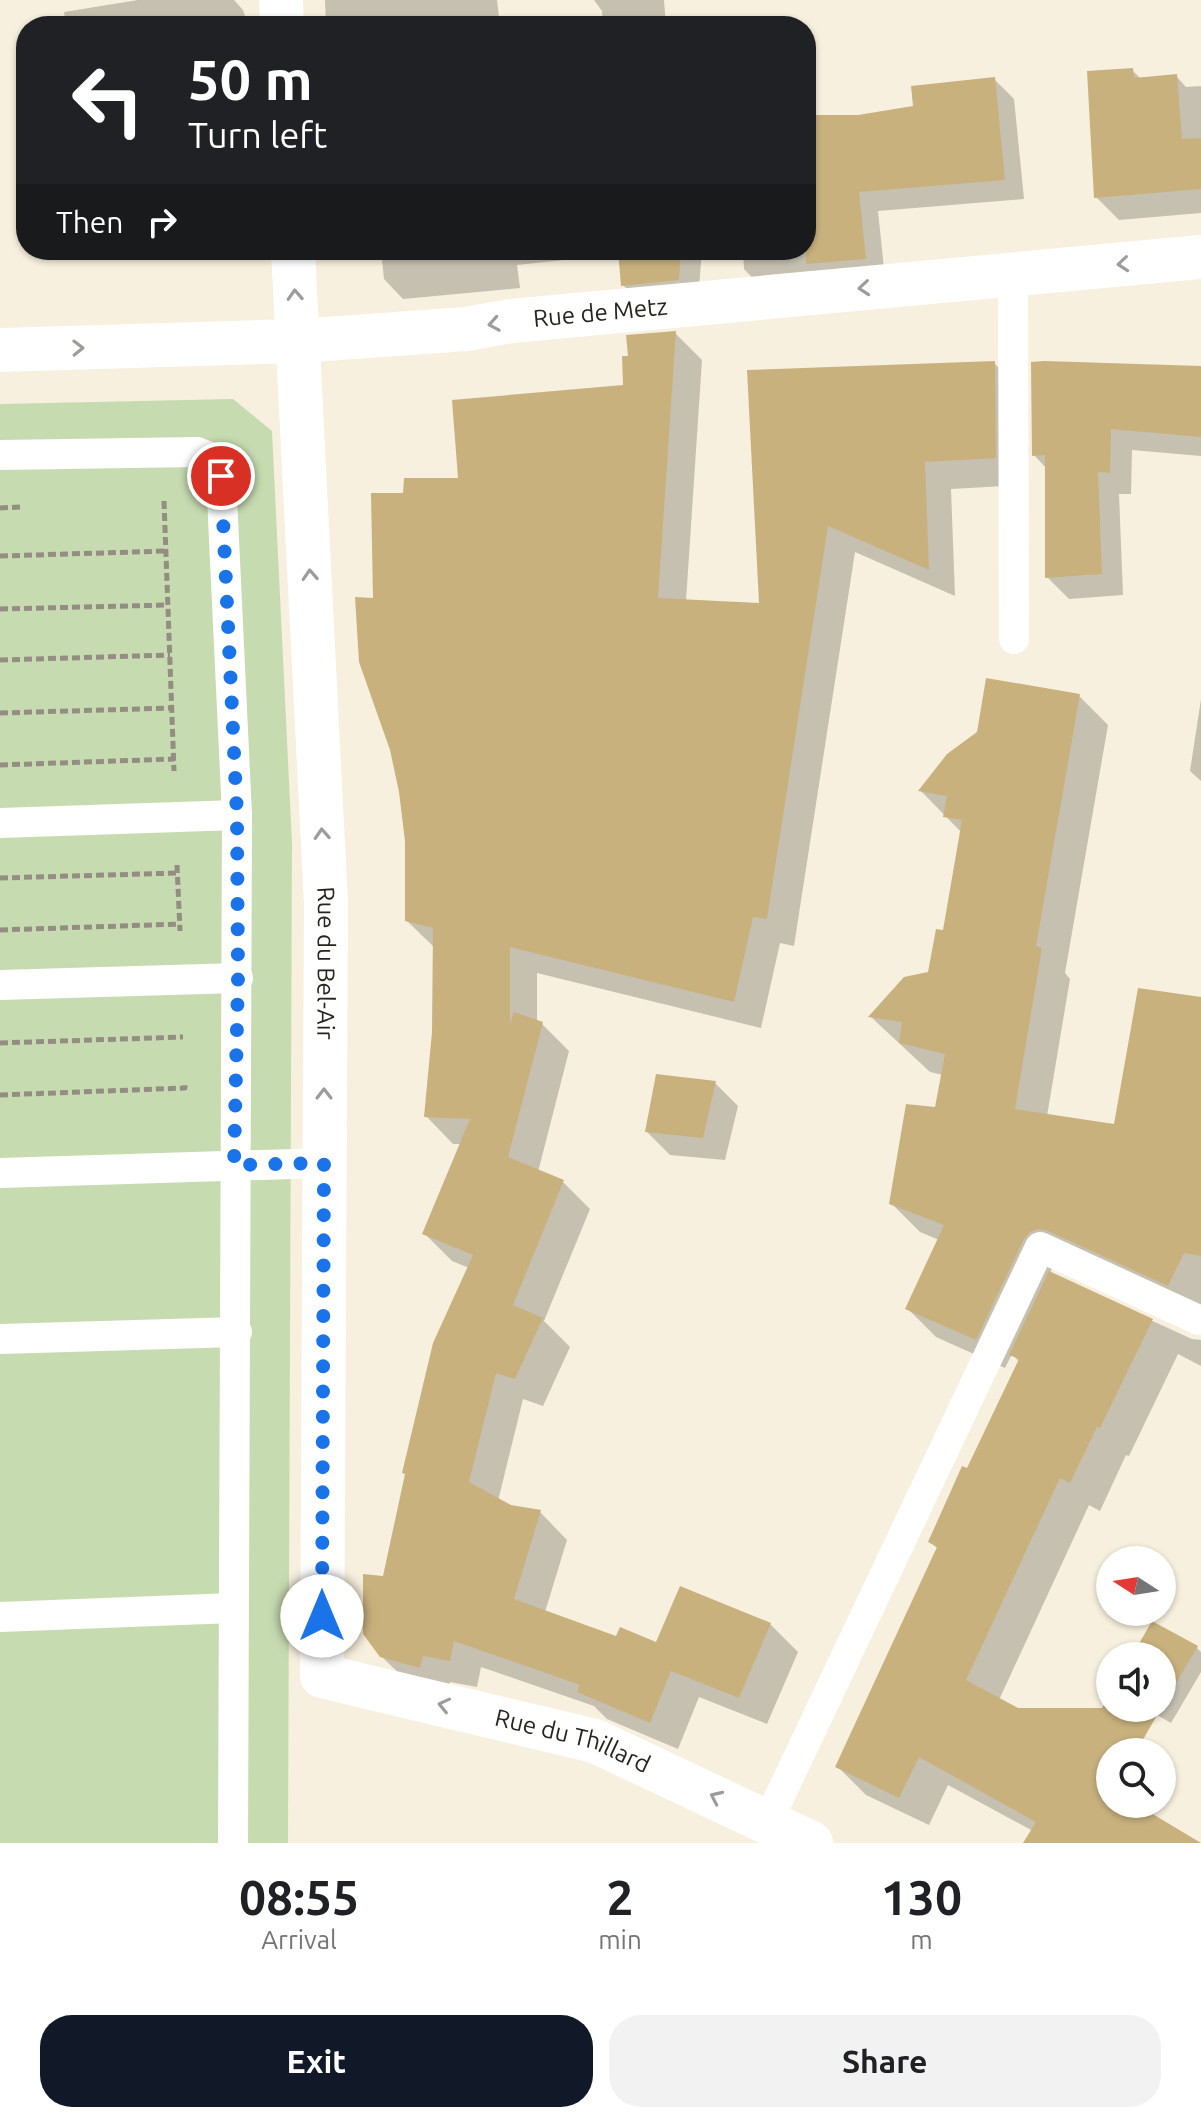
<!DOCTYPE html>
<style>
body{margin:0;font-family:Ubuntu,sans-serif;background:#f2f2f2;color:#202124;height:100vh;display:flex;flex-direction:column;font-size:30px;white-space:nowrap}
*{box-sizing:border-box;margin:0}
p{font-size:26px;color:#757577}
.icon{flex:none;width:44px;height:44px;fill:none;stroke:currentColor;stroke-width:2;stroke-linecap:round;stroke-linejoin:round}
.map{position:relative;height:1843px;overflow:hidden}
.panel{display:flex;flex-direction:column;background:#fff;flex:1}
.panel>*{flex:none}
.guide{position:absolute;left:16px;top:16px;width:800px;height:244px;border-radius:32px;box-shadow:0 2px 6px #0004;background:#202124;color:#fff;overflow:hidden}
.needle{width:52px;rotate:282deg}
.fabs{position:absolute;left:1096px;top:1546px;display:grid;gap:16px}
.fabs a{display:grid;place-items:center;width:80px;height:80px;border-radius:50%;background:#fff;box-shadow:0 2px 6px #0004;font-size:40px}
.pin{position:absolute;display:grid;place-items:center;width:68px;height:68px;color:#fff;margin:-34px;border:4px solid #fff;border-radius:50%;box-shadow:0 2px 8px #0007}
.me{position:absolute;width:88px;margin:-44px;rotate:0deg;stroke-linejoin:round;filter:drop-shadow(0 0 6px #0008)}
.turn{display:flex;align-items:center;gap:28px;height:168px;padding:0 40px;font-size:36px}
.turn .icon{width:104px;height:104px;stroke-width:2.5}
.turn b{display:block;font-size:56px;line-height:68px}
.then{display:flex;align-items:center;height:76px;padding:0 40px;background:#0003;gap:16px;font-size:30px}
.eta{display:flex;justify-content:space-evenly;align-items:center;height:136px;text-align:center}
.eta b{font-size:48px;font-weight:600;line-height:56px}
.primary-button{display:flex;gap:16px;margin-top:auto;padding:16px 40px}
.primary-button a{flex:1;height:92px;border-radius:32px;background:#111827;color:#fff;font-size:32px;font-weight:600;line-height:92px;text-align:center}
.primary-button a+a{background:#f2f2f2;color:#202124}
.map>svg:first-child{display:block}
</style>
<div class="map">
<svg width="1201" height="1843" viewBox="0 0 1201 1843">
<rect width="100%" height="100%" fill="#f8f0de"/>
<path fill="#c7dbb1" d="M233 399 272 431 292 843 288 1843H0V404Z"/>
<g fill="#0003">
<path d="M138 0H234L243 10 248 26H66L64 12Z"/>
<path d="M325 0H497L500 26H326Z"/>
<path d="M594 0H664L666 26H603L602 11Z"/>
<path d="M1132 70 1141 79 1176 76 1186 87 1201 86V213L1119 220 1096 197Z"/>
<path d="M994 79 1014 99 1024 199 878 211 885 278 763 289 744 269 743 250H806V147L858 117 916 108Z"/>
<path d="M381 250H702L698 300 643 305 623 285 620 254 517 265 520 288 403 299 384 279Z"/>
<path d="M675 333 702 360 686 601 761 605 749 372 994 363 1022 391V485L951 489 955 596 855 552 794 946 780 943 761 1028 537 973V1022L542 1024 569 1051 538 1172 563 1182 590 1209 544 1321 570 1347 543 1406 523 1399 498 1501 510 1507 540 1512 567 1540 545 1612 617 1638 657 1645 770 1624 798 1652 767 1724 699 1697 678 1749 607 1719 594 1706 481 1667 477 1687 450 1682 448 1694 410 1684 381 1656 385 1579 469 1268 452 1261 424 1233 461 1144H453L426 1116 434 1032 435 948 407 921V841L375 600 405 494 460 480 625 387Z"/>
<path d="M1201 368V456L1132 450 1131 494H1119L1123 595 1069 599 1047 577V469L1034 455Z"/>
<path d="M1079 696 1108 725 1065 973 1070 979 1047 1116 1116 1127 1201 999V1316L1052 1268 1050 1274 1192 1339 1201 1340V1366L1178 1354 1129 1456 1126 1455 1100 1511 1089 1505 999 1700 1095 1800 1200 1843H1026L1033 1831 948 1785 929 1825 866 1795 837 1766 938 1549 931 1542 968 1471 1019 1362 1012 1354 1005 1368 936 1337 907 1308 939 1240 920 1232 891 1203 937 1110 943 1075 930 1072 871 1017 930 974 945 932 962 833 921 791Z"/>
<path d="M1201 699V781L1190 771Z"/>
<path d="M715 1083 738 1106 725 1160 670 1155 647 1132Z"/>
<path d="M1197 1648 1201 1652V1672L1171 1723 1145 1708H1162V1656H1134Z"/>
</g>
<g fill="#c9b17e">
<path d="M1133 68 1134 78 1177 74 1182 139 1201 138V189L1094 198 1087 71Z"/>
<path d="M995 77 1005 180 859 192 866 259 806 264V115H858L913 106 911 86Z"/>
<path d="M618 250H681L679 280 621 286Z"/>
<path d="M676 331 658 598 759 603 747 370 995 361 996 458 925 462 929 570 828 526 767 919 753 917 734 1002 510 947V1023L514 1012 543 1022 508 1157 564 1180 513 1305 543 1318 515 1379 496 1373 469 1482 511 1505 541 1510 514 1599 616 1636 620 1627 656 1642 680 1586 771 1623 739 1698 671 1671 650 1723 577 1692 580 1685 454 1641 450 1661 423 1656 420 1668 380 1657 363 1634V1574L383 1576 405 1474 402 1473 433 1343 473 1255 422 1234 470 1119 424 1117 432 1032 433 928 405 921V841L399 792 390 750 359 662 355 597 373 598 371 493H403L404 478H458L452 400 623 385 622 356H628L626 335Z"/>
<path d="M1044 361 1201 366V437L1111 429 1110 473 1098 472 1102 574 1045 578V455L1032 456 1031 362Z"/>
<path d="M986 678 1080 694 1036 946 1042 948 1015 1109 1114 1124 1138 988 1201 997V1256L1184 1253 1168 1286 1048 1231 1039 1229 1030 1232 1024 1239 976 1340 905 1309 944 1225 889 1204 906 1104 935 1107 945 1054 899 1043 902 1022 868 1017 904 977 928 972 936 929 943 930 962 820 943 817 947 796 918 791 947 754 977 732Z"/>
<path d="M656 1074 716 1081 703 1138 645 1132Z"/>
<path d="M1049 1271 1153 1319 1100 1428 1097 1427 1070 1483 1060 1478 966 1680 1018 1708H1102L1110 1694V1708H1161L1136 1752H1110V1804H1136L1201 1843H1023L1036 1822 919 1757 899 1798 835 1767 937 1547 928 1542 962 1466 967 1468 1019 1359 1009 1355Z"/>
<path d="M1152 1621 1198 1646 1162 1707V1656H1132Z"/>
</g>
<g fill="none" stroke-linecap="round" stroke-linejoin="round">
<g stroke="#948e82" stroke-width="5" stroke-dasharray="8 4" stroke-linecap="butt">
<path d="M164 501 174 771"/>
<path d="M0 508 20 507"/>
<path d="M0 556 167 551"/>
<path d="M0 609 168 605"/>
<path d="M0 660 170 655"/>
<path d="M0 713 172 708"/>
<path d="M0 765 174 759"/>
<path d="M177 865 180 931"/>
<path d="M0 878 178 873"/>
<path d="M0 930 180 924"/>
<path d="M0 1043 183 1037"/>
<path d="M0 1095 185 1088V1085"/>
</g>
<g stroke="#fff" stroke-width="30">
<path d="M1013 274 1014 639"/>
<path d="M0 455 197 452 212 458 221 476 237 815 233 1843"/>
<path d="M0 823 237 815"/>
<path d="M0 985 238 978"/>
<path d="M0 1173 324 1163"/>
<path d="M0 1339 237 1332"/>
<path d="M0 1617 233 1608"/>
<path d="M768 1821 1040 1247 1199 1320"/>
</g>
<g stroke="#fff" stroke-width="44">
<path d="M281 0 282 26"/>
<path id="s1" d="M293 250 326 904 322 1676 595 1741 811 1843"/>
<path id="s2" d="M0 350 298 341 466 329 511 321 1201 257"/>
</g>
</g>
<defs><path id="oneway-chevron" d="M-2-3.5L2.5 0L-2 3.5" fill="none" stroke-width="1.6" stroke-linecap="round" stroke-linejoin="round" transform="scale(2)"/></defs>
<g stroke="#9e9c9a">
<use href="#oneway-chevron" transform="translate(1123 264) rotate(175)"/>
<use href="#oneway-chevron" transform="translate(864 288) rotate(175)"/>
<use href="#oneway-chevron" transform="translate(295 295) rotate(-93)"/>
<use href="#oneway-chevron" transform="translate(494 324) rotate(170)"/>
<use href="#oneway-chevron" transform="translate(78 348) rotate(-1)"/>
<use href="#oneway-chevron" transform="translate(310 575) rotate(-93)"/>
<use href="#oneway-chevron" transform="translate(322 834) rotate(-93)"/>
<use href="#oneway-chevron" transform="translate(324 1094) rotate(-90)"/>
<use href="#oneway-chevron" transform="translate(444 1705) rotate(-167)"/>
<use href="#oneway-chevron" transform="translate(716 1797) rotate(-155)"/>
</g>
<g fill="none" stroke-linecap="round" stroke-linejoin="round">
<path stroke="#1a73e8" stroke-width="14" stroke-dasharray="0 25.2" d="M221 476 237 815 238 978 234 1165 324 1163 322 1616"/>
</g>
<g text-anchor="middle" stroke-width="7" stroke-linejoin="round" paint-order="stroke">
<g font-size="24" fill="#27241e" stroke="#fefefe">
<text dy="8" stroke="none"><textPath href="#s2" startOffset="602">Rue de Metz</textPath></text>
<text dy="8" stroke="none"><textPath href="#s1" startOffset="714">Rue du Bel-Air</textPath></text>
<text dy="8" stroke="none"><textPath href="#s1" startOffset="1686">Rue du Thillard</textPath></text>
</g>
</g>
</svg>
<div class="fabs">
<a><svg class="needle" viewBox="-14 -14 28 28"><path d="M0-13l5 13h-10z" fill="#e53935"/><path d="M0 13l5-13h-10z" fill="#757577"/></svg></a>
<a><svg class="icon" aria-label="sound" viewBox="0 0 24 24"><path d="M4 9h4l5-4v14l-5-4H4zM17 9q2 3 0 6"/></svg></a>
<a><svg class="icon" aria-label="search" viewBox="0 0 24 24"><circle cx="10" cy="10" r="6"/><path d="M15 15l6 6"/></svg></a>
</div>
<div class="pin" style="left:221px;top:476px;background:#d93025"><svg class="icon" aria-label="arrive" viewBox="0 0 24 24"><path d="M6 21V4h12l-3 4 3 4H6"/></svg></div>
<svg class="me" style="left:322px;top:1616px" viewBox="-20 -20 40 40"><circle r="19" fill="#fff"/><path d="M0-13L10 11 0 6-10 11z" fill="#1a73e8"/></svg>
<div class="guide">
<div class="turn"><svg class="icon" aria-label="left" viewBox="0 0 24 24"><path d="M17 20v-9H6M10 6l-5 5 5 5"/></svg><div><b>50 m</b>Turn left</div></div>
<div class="then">Then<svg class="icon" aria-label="right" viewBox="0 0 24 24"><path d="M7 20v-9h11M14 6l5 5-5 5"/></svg></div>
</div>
</div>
<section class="panel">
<div class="eta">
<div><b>08:55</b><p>Arrival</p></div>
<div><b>2</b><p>min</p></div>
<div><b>130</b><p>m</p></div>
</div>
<div class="primary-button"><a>Exit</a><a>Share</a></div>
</section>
